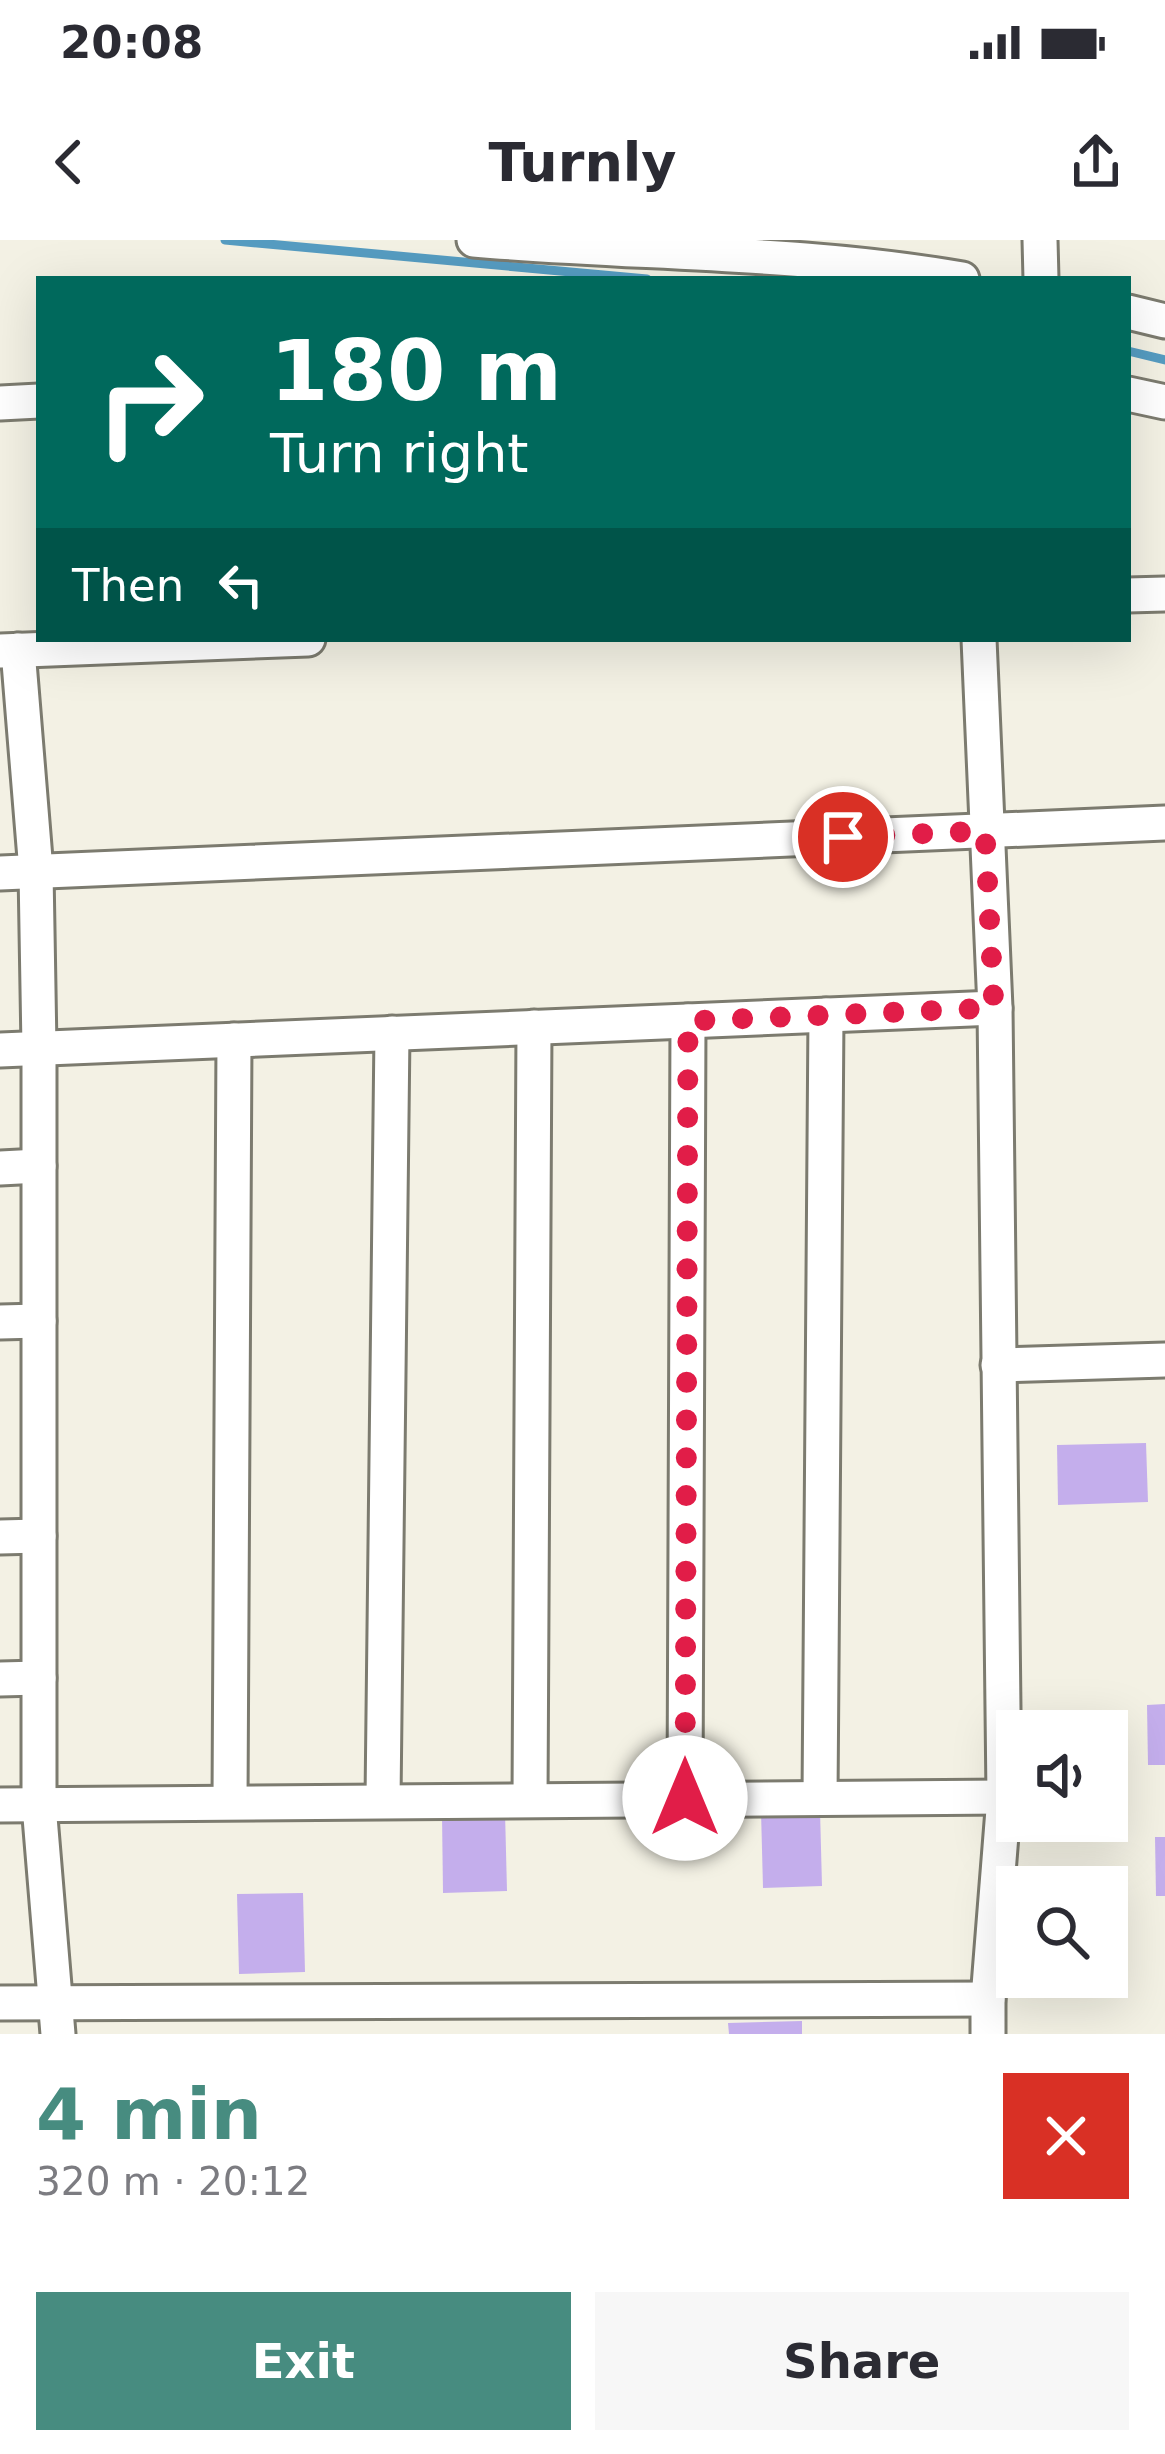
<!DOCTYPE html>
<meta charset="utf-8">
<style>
body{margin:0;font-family:"DejaVu Sans",sans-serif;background:#f7f7f7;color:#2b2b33;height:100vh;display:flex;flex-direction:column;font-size:45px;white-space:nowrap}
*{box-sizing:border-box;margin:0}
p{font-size:39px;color:#7c7c81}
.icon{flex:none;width:66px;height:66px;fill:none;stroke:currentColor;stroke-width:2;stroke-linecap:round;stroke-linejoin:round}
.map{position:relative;height:1794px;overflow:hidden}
.side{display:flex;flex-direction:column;background:#fff;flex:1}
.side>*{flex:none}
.top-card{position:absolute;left:36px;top:36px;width:1095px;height:366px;border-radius:0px;box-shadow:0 12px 48px #0002;background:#00695c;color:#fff;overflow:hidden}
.controls{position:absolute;left:996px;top:1470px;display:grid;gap:24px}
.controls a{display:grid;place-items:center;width:132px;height:132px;border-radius:0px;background:#fff;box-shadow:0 12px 48px #0002;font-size:60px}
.pin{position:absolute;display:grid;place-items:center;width:102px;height:102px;color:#fff;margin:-51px;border:6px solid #fff;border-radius:50%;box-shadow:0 3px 12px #0007}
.me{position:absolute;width:132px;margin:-66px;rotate:0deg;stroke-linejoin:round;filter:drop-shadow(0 0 9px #0008)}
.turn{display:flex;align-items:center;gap:42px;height:252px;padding:0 36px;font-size:54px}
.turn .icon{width:156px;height:156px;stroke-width:2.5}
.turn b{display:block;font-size:84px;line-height:102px}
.then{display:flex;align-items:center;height:114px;padding:0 36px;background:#0003;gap:24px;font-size:45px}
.round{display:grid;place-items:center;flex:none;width:126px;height:126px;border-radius:0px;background:#f7f7f7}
.headline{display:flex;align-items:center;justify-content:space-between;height:204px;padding:0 36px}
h1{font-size:72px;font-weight:700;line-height:90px;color:#478c80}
.button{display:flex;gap:24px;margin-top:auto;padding:24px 36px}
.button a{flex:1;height:138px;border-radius:0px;background:#478c80;color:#fff;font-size:48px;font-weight:700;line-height:138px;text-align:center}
.button a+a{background:#f7f7f7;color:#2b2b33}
.status{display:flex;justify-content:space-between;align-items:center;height:84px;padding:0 60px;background:#fff;direction:ltr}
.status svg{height:33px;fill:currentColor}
header{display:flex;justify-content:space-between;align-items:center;height:156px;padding:0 36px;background:#fff;font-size:54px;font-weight:700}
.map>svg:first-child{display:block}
</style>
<div class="status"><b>20:08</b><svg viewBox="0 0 49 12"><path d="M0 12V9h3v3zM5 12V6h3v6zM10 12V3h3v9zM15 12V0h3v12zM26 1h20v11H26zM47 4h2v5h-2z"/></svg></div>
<header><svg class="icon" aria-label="back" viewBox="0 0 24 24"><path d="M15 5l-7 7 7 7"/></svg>Turnly<svg class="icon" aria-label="share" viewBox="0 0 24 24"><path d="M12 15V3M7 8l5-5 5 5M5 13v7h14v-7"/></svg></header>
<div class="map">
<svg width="1165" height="1794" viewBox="0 0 1165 1794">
<rect width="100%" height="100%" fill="#f3f1e4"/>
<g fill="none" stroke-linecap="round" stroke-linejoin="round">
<g stroke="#569cc1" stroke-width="9">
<path d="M225 0 647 39"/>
<path d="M1128 111 1165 120"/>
</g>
</g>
<g fill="#c4aeec">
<path d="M1146 1203 1148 1262 1058 1265 1057 1205Z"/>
<path d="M1165 1464V1525H1148L1147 1465Z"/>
<path d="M820 1570 822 1646 763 1648 761 1571Z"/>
<path d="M505 1572 507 1651 443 1653 442 1574Z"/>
<path d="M1155 1597H1165V1656H1156Z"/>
<path d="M303 1653 305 1732 239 1734 237 1654Z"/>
<path d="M802 1781V1794H729L728 1783Z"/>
</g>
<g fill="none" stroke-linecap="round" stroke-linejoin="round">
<g stroke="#7c7b6f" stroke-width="39">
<g id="street">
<path d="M474 0C636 14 801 11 962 39"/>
<path d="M1040 0 1041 39"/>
<path d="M1128 72 1165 81"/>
<path d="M1128 154 1165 162"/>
<path d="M0 163 39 161"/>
<path d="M1128 355 1165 354"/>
<path d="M979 399 995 768 1004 1557 988 1759V1794"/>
<path d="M18 410 36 631 39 808V1565L58 1794"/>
<path d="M0 411 308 399"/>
<path d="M0 633 1165 583"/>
<path d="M0 810 995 768"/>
<path d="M0 928 39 926"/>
<path d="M0 1082 39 1081"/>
<path d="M998 1125 1165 1120"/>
<path d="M0 1297 39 1296"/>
<path d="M0 1439 39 1438"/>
<path d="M820 1558 826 775"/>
<path d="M685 1559 688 781"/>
<path d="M383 1560 392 793"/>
<path d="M530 1560 534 787"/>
<path d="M230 1561 234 800"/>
<path d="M0 1565 1004 1557"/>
<path d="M0 1763 988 1759"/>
</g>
</g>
<use href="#street" stroke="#fff" stroke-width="33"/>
</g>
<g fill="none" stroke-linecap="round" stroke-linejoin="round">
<path stroke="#e11d48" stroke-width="21" stroke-dasharray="0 37.8" d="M685 1558 688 781 994 768 985 591 843 597"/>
</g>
</svg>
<div class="controls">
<a><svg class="icon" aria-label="sound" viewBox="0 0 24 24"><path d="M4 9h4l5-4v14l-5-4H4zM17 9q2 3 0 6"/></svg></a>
<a><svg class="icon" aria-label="search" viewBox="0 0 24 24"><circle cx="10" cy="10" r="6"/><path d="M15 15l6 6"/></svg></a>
</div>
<div class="pin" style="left:843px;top:597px;background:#d93025"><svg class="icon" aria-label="arrive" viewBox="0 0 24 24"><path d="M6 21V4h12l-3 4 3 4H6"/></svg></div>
<svg class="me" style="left:685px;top:1558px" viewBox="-20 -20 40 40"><circle r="19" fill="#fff"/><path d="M0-13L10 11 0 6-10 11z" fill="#e11d48"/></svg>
<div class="top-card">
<div class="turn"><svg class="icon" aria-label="right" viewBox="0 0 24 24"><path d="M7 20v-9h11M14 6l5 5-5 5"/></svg><div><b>180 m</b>Turn right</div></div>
<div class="then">Then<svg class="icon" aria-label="left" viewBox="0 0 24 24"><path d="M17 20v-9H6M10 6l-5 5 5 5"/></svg></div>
</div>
</div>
<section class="side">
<div class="headline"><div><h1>4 min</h1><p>320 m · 20:12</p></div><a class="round" style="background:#d93025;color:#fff"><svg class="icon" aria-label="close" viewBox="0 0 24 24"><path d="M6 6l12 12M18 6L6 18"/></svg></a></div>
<div class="button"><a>Exit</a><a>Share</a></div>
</section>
